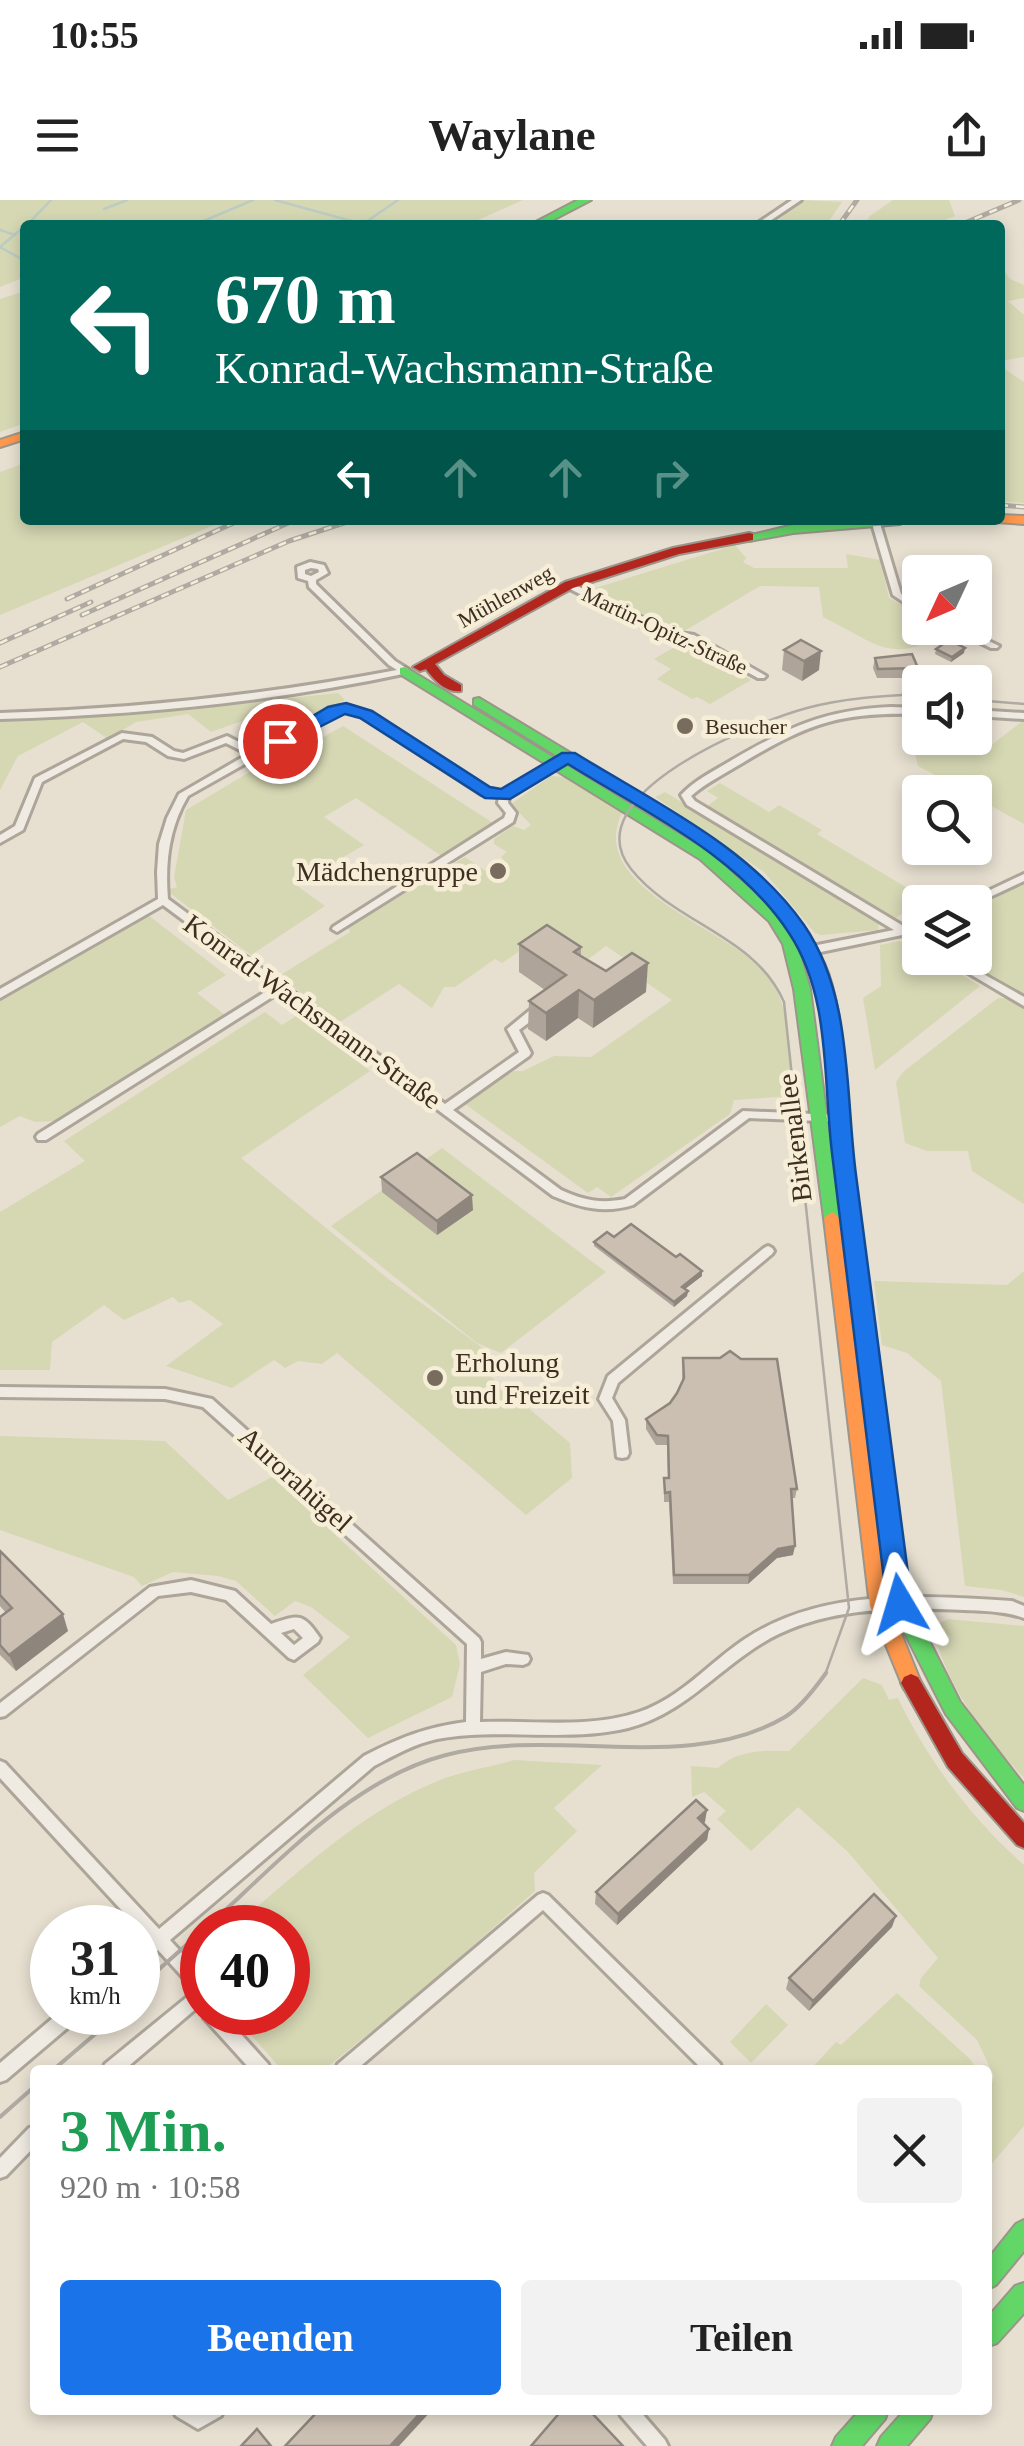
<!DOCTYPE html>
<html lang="de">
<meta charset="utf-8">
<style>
body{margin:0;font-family:"Times New Roman",serif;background:#f2f2f2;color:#222;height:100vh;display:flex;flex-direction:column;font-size:38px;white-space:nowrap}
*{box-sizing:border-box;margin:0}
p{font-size:32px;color:#767676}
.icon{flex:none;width:55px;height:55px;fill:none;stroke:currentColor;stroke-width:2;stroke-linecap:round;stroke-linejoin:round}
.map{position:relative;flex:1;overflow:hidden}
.drawer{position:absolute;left:30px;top:1865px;width:962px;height:350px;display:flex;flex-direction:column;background:#fff;border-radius:10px;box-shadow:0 5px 15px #0003}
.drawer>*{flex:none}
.banner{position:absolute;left:20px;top:20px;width:985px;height:305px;border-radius:10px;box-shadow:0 5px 15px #0003;background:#00695c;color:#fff;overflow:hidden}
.needle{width:65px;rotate:226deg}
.fabs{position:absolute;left:902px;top:355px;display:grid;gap:20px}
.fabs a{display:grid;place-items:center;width:90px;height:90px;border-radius:10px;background:#fff;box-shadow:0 5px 15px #0003;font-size:50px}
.speed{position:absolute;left:30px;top:1705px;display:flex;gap:20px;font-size:50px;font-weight:700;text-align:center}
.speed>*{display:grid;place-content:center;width:130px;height:130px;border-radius:50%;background:#fff;box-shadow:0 5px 15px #0003;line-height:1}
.speed small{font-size:25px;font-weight:400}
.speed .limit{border:15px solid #d22;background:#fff;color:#111}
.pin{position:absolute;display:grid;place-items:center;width:85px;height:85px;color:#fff;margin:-42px;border:5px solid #fff;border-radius:50%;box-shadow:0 2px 10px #0007}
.me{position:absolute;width:110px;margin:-55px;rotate:353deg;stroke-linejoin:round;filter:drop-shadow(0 0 8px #0008)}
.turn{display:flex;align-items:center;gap:35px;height:210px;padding:0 30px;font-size:45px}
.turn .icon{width:130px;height:130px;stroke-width:2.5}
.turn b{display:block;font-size:70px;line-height:85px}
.lanes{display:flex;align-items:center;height:95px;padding:0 30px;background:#0003;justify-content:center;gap:50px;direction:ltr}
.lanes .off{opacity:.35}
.round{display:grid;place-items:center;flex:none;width:105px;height:105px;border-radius:10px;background:#f2f2f2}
.summary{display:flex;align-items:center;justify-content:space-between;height:170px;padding:0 30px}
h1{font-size:60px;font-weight:800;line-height:75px;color:#1e9e55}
.action{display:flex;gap:20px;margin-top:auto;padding:20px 30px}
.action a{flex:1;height:115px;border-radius:10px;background:#1a73e8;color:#fff;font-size:40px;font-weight:800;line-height:115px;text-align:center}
.action a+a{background:#f2f2f2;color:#222}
.status{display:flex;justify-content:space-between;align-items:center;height:70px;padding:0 50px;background:#fff;direction:ltr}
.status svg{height:28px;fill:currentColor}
header{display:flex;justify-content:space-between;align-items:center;height:130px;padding:0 30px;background:#fff;font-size:45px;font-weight:800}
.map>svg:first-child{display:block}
</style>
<div class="status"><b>10:55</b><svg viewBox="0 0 49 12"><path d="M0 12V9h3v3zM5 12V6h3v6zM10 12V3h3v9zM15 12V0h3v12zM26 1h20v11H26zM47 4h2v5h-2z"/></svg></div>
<header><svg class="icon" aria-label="menu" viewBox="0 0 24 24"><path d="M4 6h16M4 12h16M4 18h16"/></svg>Waylane<svg class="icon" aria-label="share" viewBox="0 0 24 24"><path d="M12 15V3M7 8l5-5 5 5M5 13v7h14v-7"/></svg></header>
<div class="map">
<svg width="1024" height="2246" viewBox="0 0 1024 2246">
<rect width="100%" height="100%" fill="#e7e0d1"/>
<g fill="#d6d7b3">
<path d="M0 0H523L467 25H25V77L0 87Z"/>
<path d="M802 0 842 2 826 25H773Z"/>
<path d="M893 0H949L955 16 932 25H864L870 16Z"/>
<path d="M1000 65 1010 79 1024 85V98L1008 101 1024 115V157L1000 161Z"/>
<path d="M25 91V223L0 232V99Z"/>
<path d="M1000 166 1024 182V303L1000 301Z"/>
<path d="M25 263V320H226L0 415V272Z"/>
<path d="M735 345 746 358 743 362 754 368H848L846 354 881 360 889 398 920 414V428L950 429C892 467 880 445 823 417L819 387 760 386 681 433 592 389Z"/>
<path d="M683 442 751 480 710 504 697 497 692 499 657 479 671 469 654 459Z"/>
<path d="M338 493 345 500 299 523 262 514 211 532 188 514 136 522 108 539 83 522 18 556 0 590V519H57L185 509Z"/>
<path d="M906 514 920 515V538H965L986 549 1024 520V624L975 597V592H967L918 566Z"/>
<path d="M343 526 496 625 446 659 356 598 324 617 364 645 296 685 325 706 251 755 166 690 177 687 174 677 186 610 258 567 263 571Z"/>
<path d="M551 576 564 577 622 613C584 690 734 729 769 777 792 809 789 858 793 896L734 900 730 914 611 997 597 987 588 993 465 904 513 871H523L554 856 591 857 672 800 622 766 628 761 606 746 587 760 547 733 502 763 495 759 455 787H444L432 808 399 784 340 822 279 776 350 732 348 728 465 657 487 672 505 662 501 657 507 652 494 644V639L513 626 524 630 531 625 511 604Z"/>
<path d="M720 583 769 612 779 605 822 630 817 634 924 698 893 720 706 607 718 598 707 591Z"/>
<path d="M665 592 879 723 878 730 821 735 815 733 764 672 655 597Z"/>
<path d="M1024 683V797L958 758H975V709Z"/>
<path d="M148 715 226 775 197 793 225 815 56 921 35 922 20 916 0 927V799Z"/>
<path d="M899 741 920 749V758H934L980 786 875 870 863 798 881 786 880 745Z"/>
<path d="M998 798H1006L1024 808V1004L972 971 968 951H927L905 943 896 882 903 872Z"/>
<path d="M265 812 282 825 296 816 370 871 241 958 387 1078 495 1157 484 1171 570 1243 572 1278 526 1315 337 1153 322 1164 298 1161 285 1168 274 1160 232 1188 166 1166 223 1124 190 1100 179 1103 173 1097 124 1120 104 1105 52 1142 50 1170H0V1012L85 961 64 941Z"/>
<path d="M442 948 606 1072 501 1153 477 1143 331 1026Z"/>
<path d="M1024 1071V1397L1002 1390 965 1386 941 1181 907 1153 882 1145 874 1081 1007 1085Z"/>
<path d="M0 1236 165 1241 228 1300 272 1277 456 1445 460 1464 452 1497 368 1538 303 1475 350 1437 311 1407 295 1401 275 1416 236 1381 218 1376 173 1372 142 1386 134 1377 0 1330Z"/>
<path d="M948 1419 1024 1426V1578C985 1537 943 1482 933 1426Z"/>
<path d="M863 1478 882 1485 889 1500 898 1498C928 1561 972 1619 1024 1665V1926L988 1968V1897L994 1876 977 1840 919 1786 921 1778 938 1758 848 1652 798 1607 751 1651 717 1619 726 1611 704 1592 692 1597 691 1566 718 1568C737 1550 764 1550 789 1551Z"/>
<path d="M514 1560 602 1565 554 1608 577 1631 534 1673 535 1691 418 1794 326 1868 282 1870 232 1813 288 1812V1728L233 1727C297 1674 361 1611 440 1580 463 1571 490 1567 514 1560Z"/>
<path d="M897 1793 970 1859 977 1870H810L836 1842 841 1845Z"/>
<path d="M766 1804 788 1825 751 1863 730 1842Z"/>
</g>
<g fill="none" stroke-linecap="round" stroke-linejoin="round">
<g stroke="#bcccc2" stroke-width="2.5">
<path d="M275 0 366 25"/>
<path d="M104 9 127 0"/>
<path d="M363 24 398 0"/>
<path d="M27 25 51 0"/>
<path d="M194 25 253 0"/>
<path d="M0 30 15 35"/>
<path d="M0 47 25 26"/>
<path d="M0 47 25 61"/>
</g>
<g stroke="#ada599" stroke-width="6">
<g id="street">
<path d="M792 0H801L764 25H755Z"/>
<path d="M871 320H879L901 394 920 406V413L893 395Z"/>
<path d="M310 362 324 365 328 373 316 380V384L395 461 408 469V473C274 502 137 515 0 519V513C134 509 265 495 397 470L389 465 309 387 308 381 298 378 297 367ZM311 368 318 369 319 372 311 376 305 374V370Z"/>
<path d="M569 382 672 432 694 435 766 476 764 478H758L689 440 667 437 566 387V383Z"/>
<path d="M951 428H962L999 446 997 448H991Z"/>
<path d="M346 505 369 513 488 589 502 592 565 555 568 554 573 557 509 596 508 603 516 613 513 622 337 732 332 729 333 727 504 618 506 613 498 603 499 597 481 594 363 517 345 511 337 512 188 596C169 628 165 662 168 699L445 904 519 852 507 829 535 806H543L544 809 543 812 519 830 531 853 529 856 453 910 561 990C583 1000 601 1004 625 999L743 911 838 915 842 916 844 919 842 922 749 918 633 1005C604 1014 581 1008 553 996L280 792 46 940H38L36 937 38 934 273 787 163 705 0 798V789L158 699 157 672 159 644 167 618 179 594 248 554 226 543 184 559 168 556 146 542 123 539 42 582 23 630 0 643V635L15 626 35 578 122 533 152 537 174 551 183 553 227 536 255 550 331 508Z"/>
<path d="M891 507 920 508V514C841 512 811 522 744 562 726 573 707 582 691 596L695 601 905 727 920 725V731L914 733 920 736V745L902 735 792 758 788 757 787 754 792 750 894 730 687 605 681 595C695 580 714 571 732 560 789 527 824 510 891 507Z"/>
<path d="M975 510 1024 513V519L975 516Z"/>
<path d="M1024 674V681L975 704 965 702Z"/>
<path d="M943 758H955L1024 797V806Z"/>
<path d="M768 1046 772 1048 774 1051 772 1054 618 1183 612 1198 625 1220 629 1253 627 1257 622 1258 617 1257 613 1221 599 1199 608 1176 764 1048Z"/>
<path d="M0 1187 165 1189 212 1199 479 1438 481 1442V1459L506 1452 528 1455 530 1459 528 1463 523 1465 506 1464 481 1472 480 1522C533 1520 589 1529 639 1512 681 1498 710 1462 745 1439 824 1387 923 1396 1012 1401L1024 1406V1418C1005 1411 984 1411 964 1410 893 1407 817 1407 756 1447 713 1475 680 1515 628 1528 565 1543 500 1527 437 1539 414 1544 395 1555 374 1566L170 1740 202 1775V1809L198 1807 124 1870H103L105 1864 192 1793 189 1784 158 1750 144 1762 138 1764V1747L148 1739 0 1578V1561L5 1563 159 1729 364 1556C399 1538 426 1527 466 1522L467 1444 203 1207 165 1199 0 1197Z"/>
<path d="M191 1380 235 1391 271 1424C299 1415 302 1412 320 1438L318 1442 294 1460 289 1458 226 1400 191 1392 158 1396 5 1516 0 1517V1503L150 1387ZM294 1429 303 1438 294 1445 281 1433Z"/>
<path d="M543 1693 548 1695 720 1864 722 1870H703L543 1710 356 1870H336L338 1864 538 1695Z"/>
<path d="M202 1811 221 1812 268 1864 270 1870H251L204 1818Z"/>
<path d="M60 1812H81L79 1818 6 1880 0 1882V1863Z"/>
<path d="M35 1926V1946L6 1976 0 1978V1958L29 1928Z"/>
<path d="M173 2210H224L221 2216 198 2229 176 2216Z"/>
<path d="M618 2210H639L665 2240 668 2246H647L621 2216Z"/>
</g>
</g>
<g stroke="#9c958a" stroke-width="4">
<g id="fast">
<path d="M578 0H591L543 25H530Z"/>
<path d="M857 320H906L900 324 793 333 749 341 743 337 793 325Z"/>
<path d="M405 467 710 653 779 715 797 744 810 789 840 1018 838 1022H826L824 1018 794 789 783 744 769 721 700 659 400 474V468Z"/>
<path d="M479 498 675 616 677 619 675 622H665L474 505V499Z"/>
<path d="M881 1241 887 1243 890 1248 910 1403 960 1502 1024 1585V1611L1017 1608 946 1514 890 1404 872 1248 875 1243Z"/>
<path d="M1024 2020V2051L996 2085 988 2089V2059L1016 2024Z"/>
<path d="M1024 2083V2113L997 2143 988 2146V2117L1015 2086Z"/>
<path d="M860 2210H888L885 2219 862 2246H832L836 2237Z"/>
<path d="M905 2210H933L930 2219 907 2246H877L881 2237Z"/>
</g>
</g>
<g stroke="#9c958a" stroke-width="4">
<g id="slow">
<path d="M25 232V239L0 247V240Z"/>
<path d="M1000 315 1024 316V324L996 322 1000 320Z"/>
<path d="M832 1012 840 1018 890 1406 921 1483 918 1489 911 1492 904 1489 870 1406 824 1018Z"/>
</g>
</g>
<g stroke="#9c958a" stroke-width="4">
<g id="jam">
<path d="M749 333 753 334V340L679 354 573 388 435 464 444 475 461 485V491C446 493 434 480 426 469L420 471 413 467 565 382 673 348Z"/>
<path d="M696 632C746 651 810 723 828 773 847 828 843 890 849 947 860 1047 877 1148 890 1248L887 1253 881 1255 875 1253 872 1248C859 1147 843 1047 833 946 826 884 832 816 807 758 784 706 736 670 691 639L689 636Z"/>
<path d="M911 1474 918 1477 962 1553 1024 1623V1648L1017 1645 948 1567 901 1483 904 1477Z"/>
</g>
</g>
<use href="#street" fill="#efebe3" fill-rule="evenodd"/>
<use href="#fast" fill="#63d668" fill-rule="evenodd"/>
<use href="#slow" fill="#ff974d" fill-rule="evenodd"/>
<use href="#jam" fill="#b3261e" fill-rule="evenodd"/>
<g stroke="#afaaa2" stroke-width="2.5">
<path d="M975 500 1024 504"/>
<path d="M825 1475 849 1408 784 802C755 735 675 724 631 669 572 595 755 522 807 508 844 498 882 496 920 494"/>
</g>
<g stroke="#afaaa2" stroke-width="4">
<path d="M206 1728C276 1665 352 1579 446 1555 554 1526 687 1575 785 1517 800 1508 816 1487 826 1473"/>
<path d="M138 1788 202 1731"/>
<path d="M53 1870 121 1812"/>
<path d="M0 1917 35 1886"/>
</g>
<g stroke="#afaaa2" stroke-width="5">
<g id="rail">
<path d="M839 25 857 0"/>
<path d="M960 25 1019 0"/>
<path d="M1000 305 1024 307"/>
<path d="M67 399 240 320"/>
<path d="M82 415 295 320"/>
<path d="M0 443 91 402"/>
<path d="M0 467 289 341 353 320"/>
</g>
</g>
<use href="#rail" stroke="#f7eed8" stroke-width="2.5" stroke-dasharray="8" stroke-linecap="butt"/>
</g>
<g fill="#afa499">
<path d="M936 449 964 453 951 462 935 454Z"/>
<path d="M784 450 819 470 802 481 782 470Z"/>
<path d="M875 458 918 468 916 478H877L873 468Z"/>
<path d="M519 744 581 747V756L606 771 646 792 593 828 578 818 546 841 528 829 529 801 545 790 519 772Z"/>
<path d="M381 977 473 1010 437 1035 382 992Z"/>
<path d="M614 1037 702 1076 685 1089 688 1091 687 1096 674 1107 594 1046V1042Z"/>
<path d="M683 1158 797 1289 795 1298H792L793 1355 777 1358 748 1384H673L669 1302H664V1278H668L667 1245H656L646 1229V1219L670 1203 677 1193 682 1181Z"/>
<path d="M0 1351 68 1431 16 1471 0 1455V1417L6 1413 0 1406Z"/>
<path d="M705 1622 704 1623 709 1629 707 1640 617 1725 595 1704 596 1692Z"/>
<path d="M892 1727 809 1811 786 1789 789 1778Z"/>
</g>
<g fill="#8e867d">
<path d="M965 448 964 453 951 462 952 457Z"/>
<path d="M821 451 819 470 802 481 804 461Z"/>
<path d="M648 763 646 792 593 828 594 800Z"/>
<path d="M579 790 578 818 546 841V813Z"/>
<path d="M472 995 473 1010 437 1035V1021Z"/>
<path d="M702 1071V1076L681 1092 682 1087Z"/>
<path d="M688 1091 687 1096 674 1107V1102Z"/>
<path d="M795 1346 793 1355 777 1358 748 1384 749 1375 778 1349Z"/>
<path d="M63 1414 68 1431 16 1471 9 1455Z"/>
<path d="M707 1610 705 1622 696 1630 698 1618Z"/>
<path d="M709 1629 707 1640 617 1725 618 1714Z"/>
<path d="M896 1716 892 1727 809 1811 813 1801Z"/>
<path d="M423 2210H432L399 2246H390Z"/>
</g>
<g fill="#cbbfb2" stroke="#8e867d" stroke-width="2.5">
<path d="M801 440 821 451 804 461 784 450Z"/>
<path d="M949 440 965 448 952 457 936 449Z"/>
<path d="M912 454 918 468 878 469 875 458Z"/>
<path d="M547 725 581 747 574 752 606 771 632 753 648 763 594 800 579 790 546 813 529 801 566 775 519 744Z"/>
<path d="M417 953 472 995 437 1021 381 977Z"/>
<path d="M631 1024 676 1057 680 1054 702 1071 682 1087 688 1091 674 1102 594 1042 607 1032 614 1037Z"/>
<path d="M730 1151 741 1159H777L797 1289H791L795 1346 778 1349 749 1375H674L670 1292 665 1293 664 1278H669L668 1236 657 1235 646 1219 670 1203 677 1193 684 1178 683 1158H720Z"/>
<path d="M0 1351 63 1414 9 1455 0 1445V1417L12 1408 0 1395Z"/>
<path d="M696 1600 707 1610 698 1618 709 1629 618 1714 596 1692Z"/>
<path d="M874 1694 896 1716 813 1801 789 1778Z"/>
<path d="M319 2210H423L390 2246H285Z"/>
<path d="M562 2210H589L623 2246H531Z"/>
<path d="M257 2229 271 2246H241Z"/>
</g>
<path fill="#1a73e8" stroke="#114b97" stroke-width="2.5" d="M346 503 372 511 490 587 501 589 562 553H575C654 602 749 646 804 725 853 796 845 892 856 975 875 1118 893 1261 912 1404L909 1412 900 1415 891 1412 887 1404C869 1254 850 1104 832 953 823 880 831 796 789 733 738 655 645 612 568 564L510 599 485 598 360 518 345 514 286 544 271 541 328 507Z"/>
<g fill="#786c5e" stroke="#f7eed8" stroke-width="4">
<circle cx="685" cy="526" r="10"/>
<circle cx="498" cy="671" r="10"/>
<circle cx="435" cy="1178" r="10"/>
</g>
<g text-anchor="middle" stroke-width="9" stroke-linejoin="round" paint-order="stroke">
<g font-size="22" fill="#3d2e20" stroke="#f7eed8">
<text transform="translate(505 396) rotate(-29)" y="8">Mühlenweg</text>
<text transform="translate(665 430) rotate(25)" y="8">Martin-Opitz-Straße</text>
</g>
<g font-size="22" fill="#3d2e20" stroke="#f7eed8" text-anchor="start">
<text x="705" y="534">Besucher</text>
</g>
<g font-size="28" fill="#3d2e20" stroke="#f7eed8" text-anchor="end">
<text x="478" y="681">Mädchengruppe</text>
<text x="455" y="1172" text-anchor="start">Erholung<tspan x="455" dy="32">und Freizeit</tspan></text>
</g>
<g font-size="28" fill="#3d2e20" stroke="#f7eed8">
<text transform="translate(313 811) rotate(36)" y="10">Konrad-Wachsmann-Straße</text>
<text transform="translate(794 938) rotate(-97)" y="10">Birkenallee</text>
<text transform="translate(296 1279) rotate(42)" y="10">Aurorahügel</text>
</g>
</g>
</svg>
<div class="fabs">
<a><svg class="needle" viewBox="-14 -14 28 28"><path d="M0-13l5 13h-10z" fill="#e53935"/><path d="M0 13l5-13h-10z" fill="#767676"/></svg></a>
<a><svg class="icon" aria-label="sound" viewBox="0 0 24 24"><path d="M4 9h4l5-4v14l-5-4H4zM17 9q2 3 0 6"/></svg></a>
<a><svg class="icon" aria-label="search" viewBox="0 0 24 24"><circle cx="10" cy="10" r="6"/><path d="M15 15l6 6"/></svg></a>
<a><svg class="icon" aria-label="layers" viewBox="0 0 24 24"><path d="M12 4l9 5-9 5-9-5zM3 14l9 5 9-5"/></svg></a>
</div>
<div class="speed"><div>31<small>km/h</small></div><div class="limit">40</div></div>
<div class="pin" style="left:280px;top:541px;background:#d93025"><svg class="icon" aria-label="arrive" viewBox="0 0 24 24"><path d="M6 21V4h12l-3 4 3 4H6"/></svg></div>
<svg class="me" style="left:900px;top:1404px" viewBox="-20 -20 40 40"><path d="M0-17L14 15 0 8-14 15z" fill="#1a73e8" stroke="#fff" stroke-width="4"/></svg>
<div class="banner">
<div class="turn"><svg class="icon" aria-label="left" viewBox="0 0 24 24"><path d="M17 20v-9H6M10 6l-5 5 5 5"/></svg><div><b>670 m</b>Konrad-Wachsmann-Straße</div></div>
<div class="lanes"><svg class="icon" aria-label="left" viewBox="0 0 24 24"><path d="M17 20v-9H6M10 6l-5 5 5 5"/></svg><svg class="icon off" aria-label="ahead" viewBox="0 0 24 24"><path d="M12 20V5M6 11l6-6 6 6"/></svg><svg class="icon off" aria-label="ahead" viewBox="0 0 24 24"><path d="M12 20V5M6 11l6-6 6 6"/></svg><svg class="icon off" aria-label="right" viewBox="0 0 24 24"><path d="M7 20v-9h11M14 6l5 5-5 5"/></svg></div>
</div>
<section class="drawer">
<div class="summary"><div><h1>3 Min.</h1><p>920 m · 10:58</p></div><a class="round"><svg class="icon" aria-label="close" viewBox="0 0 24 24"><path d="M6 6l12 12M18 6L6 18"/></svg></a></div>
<div class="action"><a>Beenden</a><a>Teilen</a></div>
</section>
</div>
